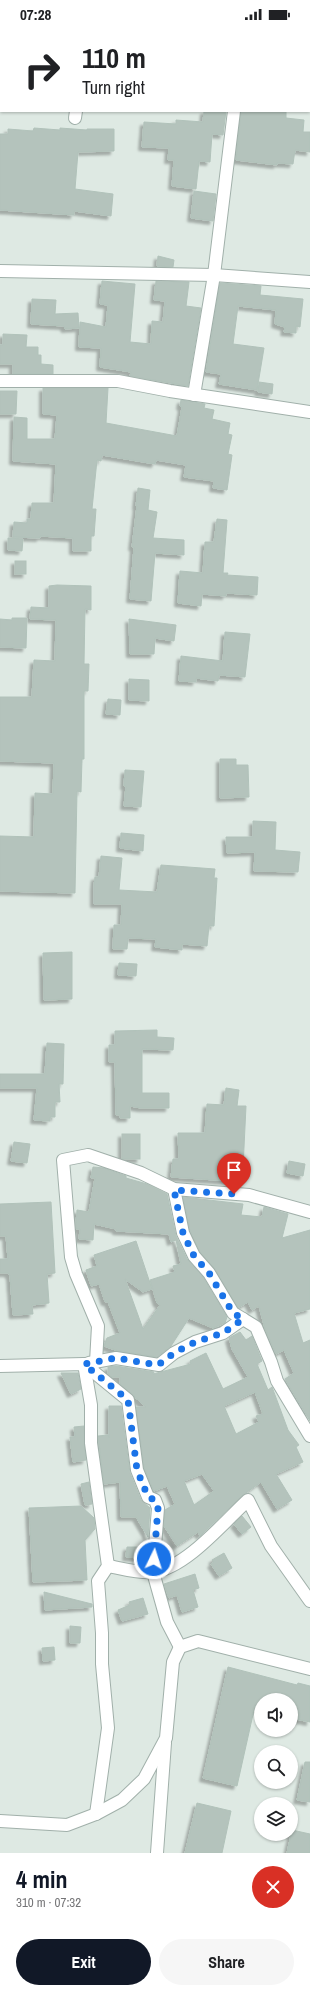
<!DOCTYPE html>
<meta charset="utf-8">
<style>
body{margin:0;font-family:"Archivo Narrow",sans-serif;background:#f6f6f6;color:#202124;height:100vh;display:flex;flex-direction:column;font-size:15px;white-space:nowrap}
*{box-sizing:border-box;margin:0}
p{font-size:13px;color:#757577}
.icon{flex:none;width:22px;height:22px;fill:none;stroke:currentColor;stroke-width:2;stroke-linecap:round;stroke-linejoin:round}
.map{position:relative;height:1825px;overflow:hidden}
.sheet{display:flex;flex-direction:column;background:#fff;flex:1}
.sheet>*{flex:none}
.guide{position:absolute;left:0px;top:0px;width:310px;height:84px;box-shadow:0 1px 3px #0004;background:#fff;color:#202124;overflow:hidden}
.controls{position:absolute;left:254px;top:1665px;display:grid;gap:8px}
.controls a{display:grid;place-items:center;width:44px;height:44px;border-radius:50%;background:#fff;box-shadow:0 1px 3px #0004;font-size:20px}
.pin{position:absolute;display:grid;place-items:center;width:34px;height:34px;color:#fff;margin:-41px -17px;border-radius:50% 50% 50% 0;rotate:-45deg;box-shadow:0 0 4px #0007}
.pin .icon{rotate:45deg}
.me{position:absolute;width:44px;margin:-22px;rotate:4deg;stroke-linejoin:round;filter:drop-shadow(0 0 3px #0008)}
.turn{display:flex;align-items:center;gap:14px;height:84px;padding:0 16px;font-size:18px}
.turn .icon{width:52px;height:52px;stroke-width:2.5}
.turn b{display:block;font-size:28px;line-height:34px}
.round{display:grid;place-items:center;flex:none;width:42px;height:42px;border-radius:21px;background:#f6f6f6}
.head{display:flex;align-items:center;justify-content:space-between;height:68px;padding:0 16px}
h1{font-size:24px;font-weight:700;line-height:30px;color:#111827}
.cta{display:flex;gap:8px;margin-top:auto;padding:8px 16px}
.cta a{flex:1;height:46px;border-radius:24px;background:#111827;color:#fff;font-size:16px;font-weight:700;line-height:46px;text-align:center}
.cta a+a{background:#f6f6f6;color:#202124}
.status{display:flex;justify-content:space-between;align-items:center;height:28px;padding:0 20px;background:#fff;direction:ltr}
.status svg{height:11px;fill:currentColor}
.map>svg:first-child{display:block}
</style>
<div class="status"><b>07:28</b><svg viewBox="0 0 49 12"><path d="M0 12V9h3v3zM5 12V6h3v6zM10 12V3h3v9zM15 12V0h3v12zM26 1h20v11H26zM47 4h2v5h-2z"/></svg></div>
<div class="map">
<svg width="310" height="1825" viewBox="0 0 310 1825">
<defs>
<filter id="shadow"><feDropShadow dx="-3.5" dy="3.5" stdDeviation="1" flood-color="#0004"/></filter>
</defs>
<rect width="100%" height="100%" fill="#dee9e3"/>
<g fill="#b4c3bc" stroke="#b1c2ba" fill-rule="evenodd" filter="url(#shadow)">
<path d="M204 83H226L223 107 212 106 210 134 199 133 196 161 172 158 174 132H168L169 120 142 119 144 94 176 96V92L203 94Z"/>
<path d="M241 83H286V90L304 92 303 104H310V124L295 122 293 136 277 135V137L236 132Z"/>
<path d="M34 100 60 102V100L87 102V101H114V123L78 124 75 161 113 166 111 188 74 183V187L0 182V106H8V101L33 103Z"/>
<path d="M194 163 216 166 213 193 191 190Z"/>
<path d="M158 228 174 232 173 239 157 238Z"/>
<path d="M102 253 135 256 130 314 151 316 152 293 163 294 165 273 154 272 156 253 189 254 186 278 201 280 188 358 130 348 131 344 100 339 101 320 79 319 80 294 106 299 108 277 100 276Z"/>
<path d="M220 255 261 258 260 267 303 271 300 299 296 298V305L284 304 285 299 275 296 276 282 238 278 233 316 264 320 257 362 219 356 221 346 206 344Z"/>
<path d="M32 271 56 272 55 286 78 285 79 300 65 301 64 298 31 296Z"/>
<path d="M3 306 27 307 26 319H38V327H41V336L53 337V346H13V336H0V317H3Z"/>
<path d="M259 354 273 356 272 366 258 364Z"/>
<path d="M43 360H108L106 395 177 408 182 379 180 378 181 372 205 376 204 380 214 382 212 391 230 395 228 406 232 407 228 426 232 427 227 462 213 460 214 453 184 449 186 437 156 432 155 436 102 427 101 433 97 432 92 481H96L94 508H91V523H73V510L40 508V510L13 509 14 494 27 495V491H31L32 475H54L56 436 13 433 14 389 27 390V411H55L57 387 43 386Z"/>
<path d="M0 363H17L16 386H0Z"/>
<path d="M138 460 150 462 148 482 157 484 153 510 184 512V527L155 525 151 573 130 571 134 519H132L137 478H136Z"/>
<path d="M217 491 227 492 223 545H228L227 547 258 549 257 567 226 565V568L202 566 201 578 178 575 180 543 203 545 205 514H214Z"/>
<path d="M8 510 23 511 22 523 8 522Z"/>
<rect x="15" y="533" width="11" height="13"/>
<path d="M57 557 91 558V582L85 581 84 636H89L88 663H84V731H82L81 764 77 763 75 865 0 863V808L34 809 35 765 53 766 54 735 0 733V669H32L34 632 55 633 56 592 30 591 31 579 49 580V558Z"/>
<path d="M12 590H27L26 620 0 619V591L12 592Z"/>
<path d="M129 591 176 597 174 613 155 610 154 626H130Z"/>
<path d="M225 604 250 606 245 649 219 647 218 653 196 650V654L179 653 181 628 223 633Z"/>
<path d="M129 651 149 652V673L129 672Z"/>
<path d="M108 671 121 672 120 687 106 686Z"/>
<path d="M220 731H236V737H248L249 769 220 770Z"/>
<path d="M125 742 144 743 141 779 124 778 126 758H124Z"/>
<path d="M253 793 276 794 275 822 300 824 298 844 254 843 255 824 227 825 226 809H253Z"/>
<path d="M121 805 144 807 143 823 120 820Z"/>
<path d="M101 828 122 830 119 862 157 864 161 837 215 841 214 850H217L214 898H209L207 918 182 916V922L155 919 156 911 128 910 127 921H113L114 897H121L122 876H94V858L95 849H99Z"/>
<path d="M72 924V971L44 972 43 925Z"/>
<path d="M119 935 137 936 136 948 118 947Z"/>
<path d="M157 1002V1009L174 1010 173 1022 142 1021V1065H169V1080H141L130 1078V1090H120V1087H116L115 1034H109V1017H115V1003Z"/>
<path d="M47 1015 64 1016 63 1056H59L60 1074H55V1089H50V1093L34 1092 37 1060H0V1046H43L45 1045Z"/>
<path d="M226 1060 239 1062 237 1078H246L243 1140 231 1139 230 1153 171 1149 173 1131H179L178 1105H205L207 1076 224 1077Z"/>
<rect x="122" y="1106" width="18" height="25"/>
<path d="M14 1114 30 1116 27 1135 11 1133Z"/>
<path d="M289 1133 305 1136 303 1148 287 1145Z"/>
<path d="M93 1139 104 1140 126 1148V1150L147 1156 167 1166 176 1208 187 1231 203 1249 227 1289 225 1295 213 1300 189 1290 171 1318 157 1329 118 1323 104 1318 107 1310 120 1305 108 1274H105L99 1256 91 1258 86 1242 97 1238 94 1227 136 1213 152 1261 143 1264 125 1251 143 1301 160 1277 157 1275 150 1252 175 1244 173 1238 181 1236 176 1212 171 1214 169 1206 116 1203V1201L94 1196 93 1212 79 1211 80 1201H76V1196L77 1182 89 1184 95 1150H91Z"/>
<path d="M183 1169 243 1176 241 1187 262 1189 264 1179 288 1186 282 1210 310 1202V1281L294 1285 303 1315 310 1312V1393L285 1351 294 1345 284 1322 276 1326 265 1301 259 1278 252 1282 248 1274 238 1280 215 1241 200 1224 190 1203Z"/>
<path d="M51 1174 55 1245 47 1246 49 1275 32 1277 33 1286 13 1287 10 1248 8 1245H0V1231H8L6 1208H0V1176Z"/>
<path d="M240 1304 246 1312 252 1308 262 1333 257 1336 268 1362 272 1359 288 1402 299 1417 296 1419 303 1434 276 1446 292 1472 277 1481 261 1454 243 1467 202 1506 200 1508 198 1504 177 1518 164 1498 165 1482 175 1476 167 1458 154 1463 144 1440 136 1379H146L120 1356V1349H112L108 1346V1339L116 1338 154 1344 153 1346 191 1336 190 1333 206 1325 223 1361 248 1349 232 1321 229 1310ZM255 1364 263 1386 256 1388 259 1394 236 1406 224 1378ZM202 1446 214 1463 194 1477 184 1453Z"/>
<path d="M61 1345H78L81 1361 71 1366Z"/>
<path d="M109 1378H121L130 1445 141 1472 150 1480 148 1509 136 1489H121L120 1454 104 1456 98 1408 108 1407 109 1410Z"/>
<path d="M84 1398 86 1432 73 1434 70 1409H75L74 1399Z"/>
<path d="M89 1454 92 1476 85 1477 81 1456Z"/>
<path d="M81 1478 94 1490 95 1501 85 1512 87 1552 33 1554 29 1480Z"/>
<path d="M242 1488 251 1499 242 1506 234 1496Z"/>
<path d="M127 1519H140L139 1530 126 1529Z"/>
<path d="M224 1525 232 1540 219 1548 211 1536 214 1534 212 1532Z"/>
<path d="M195 1546 199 1560 193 1562 198 1579 182 1584 177 1567 169 1570 164 1556Z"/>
<path d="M44 1564 92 1576V1579L45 1582Z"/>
<path d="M143 1570 148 1586 122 1593 118 1582 130 1577 129 1574Z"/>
<path d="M70 1598 81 1599 80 1615H70Z"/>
<path d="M54 1619 55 1632 43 1633 42 1620Z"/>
<path d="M228 1639 297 1657 298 1655 310 1658V1694L291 1690V1672H261V1684L254 1682 237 1758 203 1750Z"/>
<path d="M305 1734H310V1774L297 1772Z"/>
<path d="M197 1775 231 1783 222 1825H185Z"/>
<path d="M292 1802 310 1806V1825H287Z"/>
</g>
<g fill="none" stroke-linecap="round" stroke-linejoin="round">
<g stroke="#a1b0aa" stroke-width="14">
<g id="minor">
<path d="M91 1V0"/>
<path d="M246 1 247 0"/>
<path d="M309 23H310"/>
<path d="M75 90 76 83"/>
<path d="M0 243 214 247 310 254"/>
<path d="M0 353H118L170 363 310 384"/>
<path d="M194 367 214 247 234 83"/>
<path d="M174 1161 183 1205 194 1228 209 1245 233 1285 243 1291"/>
<path d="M96 1334 98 1298 76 1246 71 1229 63 1132 88 1127 141 1145 174 1161 249 1167 310 1184"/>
<path d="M89 1335 116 1330 159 1337 174 1325 195 1314 223 1305 243 1291 256 1299 271 1334 277 1353 310 1408"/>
<path d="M84 1336 128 1372 137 1442 148 1469 155 1472 158 1480 153 1544 167 1594 180 1619"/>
<path d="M0 1338 84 1336 91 1377V1415L108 1538 98 1553 102 1605V1636L108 1700 96 1786"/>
<path d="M108 1538C120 1540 141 1546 153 1544 186 1540 224 1494 248 1472L271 1518 310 1573"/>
<path d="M0 1793 67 1797 96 1786 122 1772 144 1751 166 1710 173 1634 180 1619 198 1613 310 1641"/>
<path d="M157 1825 165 1715"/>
</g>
</g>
<use href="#minor" stroke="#fff" stroke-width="12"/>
</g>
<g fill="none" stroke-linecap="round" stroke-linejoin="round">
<path stroke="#1a73e8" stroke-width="7" stroke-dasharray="0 12.6" d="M154 1531 158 1480 155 1472 148 1469 137 1442 128 1372 84 1336 116 1330 158 1337 174 1325 195 1314 223 1305 243 1291 233 1285 209 1245 194 1228 183 1205 174 1162 234 1166"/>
</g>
</svg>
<div class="controls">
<a><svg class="icon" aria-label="sound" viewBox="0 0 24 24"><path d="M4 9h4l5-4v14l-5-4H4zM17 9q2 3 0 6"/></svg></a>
<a><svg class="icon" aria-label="search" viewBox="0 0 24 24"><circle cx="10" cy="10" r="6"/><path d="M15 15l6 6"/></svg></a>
<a><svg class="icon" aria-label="layers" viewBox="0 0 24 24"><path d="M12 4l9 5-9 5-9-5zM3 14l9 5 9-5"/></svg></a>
</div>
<div class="pin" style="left:234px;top:1166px;background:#d93025"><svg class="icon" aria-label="arrive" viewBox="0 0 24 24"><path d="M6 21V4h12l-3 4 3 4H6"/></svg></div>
<svg class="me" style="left:154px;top:1531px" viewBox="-20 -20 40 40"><circle r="17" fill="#1a73e8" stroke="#fff" stroke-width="3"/><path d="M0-11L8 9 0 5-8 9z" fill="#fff"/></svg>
<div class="guide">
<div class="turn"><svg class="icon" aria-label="right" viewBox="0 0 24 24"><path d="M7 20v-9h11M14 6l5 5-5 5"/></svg><div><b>110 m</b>Turn right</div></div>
</div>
</div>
<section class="sheet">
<div class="head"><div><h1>4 min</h1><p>310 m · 07:32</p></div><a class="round" style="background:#d93025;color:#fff"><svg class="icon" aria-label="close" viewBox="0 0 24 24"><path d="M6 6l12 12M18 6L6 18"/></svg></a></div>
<div class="cta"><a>Exit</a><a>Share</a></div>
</section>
